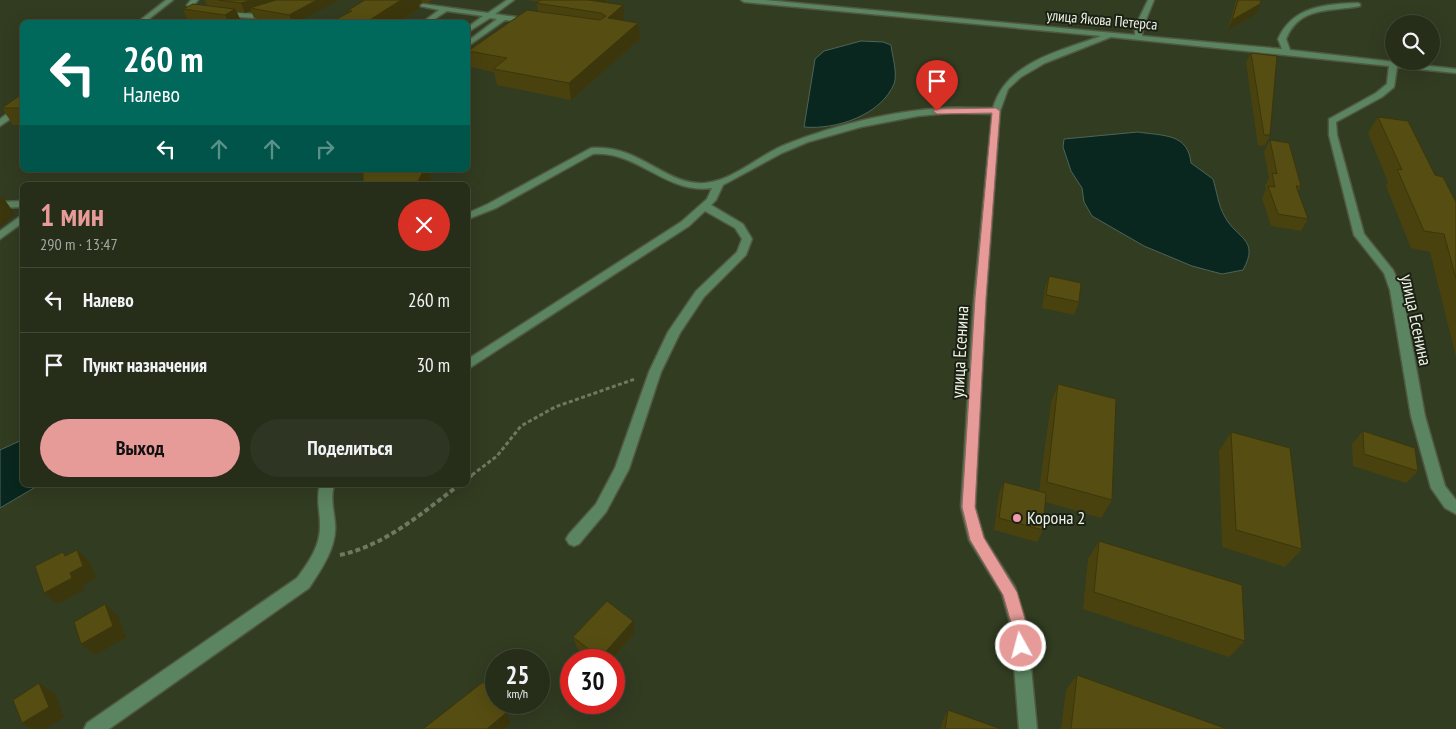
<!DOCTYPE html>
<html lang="ru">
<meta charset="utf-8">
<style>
body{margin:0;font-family:"PT Sans Narrow",sans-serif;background:#2e3522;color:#f1f3f6;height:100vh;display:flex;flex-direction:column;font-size:19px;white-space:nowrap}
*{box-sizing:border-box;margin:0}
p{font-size:16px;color:#a4a8a2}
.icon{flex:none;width:28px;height:28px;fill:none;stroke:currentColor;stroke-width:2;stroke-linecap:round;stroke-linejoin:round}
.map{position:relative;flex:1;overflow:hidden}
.side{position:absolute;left:20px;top:182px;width:450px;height:305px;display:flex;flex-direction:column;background:#262d19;border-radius:8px;box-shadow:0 5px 20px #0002,0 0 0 1px #424938}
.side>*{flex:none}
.hud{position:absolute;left:20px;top:20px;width:450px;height:152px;border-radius:8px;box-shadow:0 5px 20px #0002,0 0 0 1px #424938;background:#00695c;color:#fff;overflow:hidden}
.controls{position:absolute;left:1385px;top:15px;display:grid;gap:10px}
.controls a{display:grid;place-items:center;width:55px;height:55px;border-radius:50%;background:#262d19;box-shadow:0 5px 20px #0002,0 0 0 1px #424938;font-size:25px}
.speed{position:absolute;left:485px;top:649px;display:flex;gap:10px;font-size:25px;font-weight:700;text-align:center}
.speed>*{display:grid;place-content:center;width:65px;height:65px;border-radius:50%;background:#262d19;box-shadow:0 5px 20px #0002,0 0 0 1px #424938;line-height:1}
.speed small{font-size:12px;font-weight:400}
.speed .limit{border:8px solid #d22;background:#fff;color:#111}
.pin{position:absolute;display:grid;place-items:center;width:42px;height:42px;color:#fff;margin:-51px -21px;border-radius:50% 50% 50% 0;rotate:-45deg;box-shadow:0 0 5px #0007}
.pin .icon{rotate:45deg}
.me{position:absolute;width:55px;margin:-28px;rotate:353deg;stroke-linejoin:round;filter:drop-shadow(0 0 4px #0008)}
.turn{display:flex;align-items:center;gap:18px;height:105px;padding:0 20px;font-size:22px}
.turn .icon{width:65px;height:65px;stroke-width:2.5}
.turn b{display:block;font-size:35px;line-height:42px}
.lanes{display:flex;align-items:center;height:48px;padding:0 20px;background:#0003;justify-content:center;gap:25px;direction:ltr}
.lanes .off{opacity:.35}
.round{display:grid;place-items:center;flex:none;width:52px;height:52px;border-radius:26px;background:#2e3522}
.overview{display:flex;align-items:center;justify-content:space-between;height:85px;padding:0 20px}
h1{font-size:30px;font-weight:700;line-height:38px;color:#e69b98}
.action{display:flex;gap:10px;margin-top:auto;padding:10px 20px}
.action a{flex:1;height:58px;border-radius:30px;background:#e69b98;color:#111;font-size:20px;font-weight:700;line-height:58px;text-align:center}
.action a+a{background:#2e3522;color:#f1f3f6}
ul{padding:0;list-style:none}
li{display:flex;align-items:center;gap:15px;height:65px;padding:0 20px;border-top:1px solid #424938}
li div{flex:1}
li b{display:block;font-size:19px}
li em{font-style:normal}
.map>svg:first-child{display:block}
</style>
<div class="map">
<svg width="1456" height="729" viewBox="0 0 1456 729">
<rect width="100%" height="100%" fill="#323c21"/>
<g fill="#09271e" stroke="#4d6459">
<path d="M861 41 883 42 891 45C892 55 898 74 894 84 881 115 836 130 804 127L815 59 824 51Z"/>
<path d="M1138 132C1163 136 1188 133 1191 163L1213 179C1217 192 1218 205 1225 217 1237 239 1260 239 1243 270L1222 274 1192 266 1144 246 1092 216 1084 202 1082 188 1071 171 1063 147 1064 139Z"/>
<path d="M22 440V485H39L0 508V450Z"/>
</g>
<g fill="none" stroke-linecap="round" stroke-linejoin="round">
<g stroke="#505940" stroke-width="3">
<g id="minor">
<path d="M166 0H173L145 22H138Z"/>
<path d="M191 0H198L194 5V8L205 11V13L189 10 187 5Z"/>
<path d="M284 0H292L255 18 223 16 220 14 223 12 254 14Z"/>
<path d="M507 0H514L495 14 530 19H533V23L505 20 468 46V41L497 19 490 18 468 32V27L483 16 447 11 430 22H423L439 10 420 6 423 4 488 13Z"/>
<path d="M741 0H765L1135 35V27L1148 0H1154L1143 27 1142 36 1282 49 1278 39C1293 6 1326 4 1358 3L1360 4V6C1331 12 1300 5 1286 39L1290 50 1456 69V73L1397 67 1394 87 1382 97 1336 122 1337 135 1364 234 1393 270 1402 290 1425 416 1445 486 1456 500V514L1445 508 1431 488 1411 416 1390 290 1384 273 1354 235 1329 135V119L1376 93 1387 84 1389 66 1111 37 1045 63 1021 77 1008 89 1000 111 986 298 975 507 984 538 1015 587 1027 626 1037 729H1019L1011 626 1002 594 969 540 961 507 974 298 992 114 950 113 918 116 861 127 808 142 782 153 723 185 716 200 711 205 743 224 752 239 746 255 704 297 680 333 661 372 629 469 606 512 579 544 574 546 569 544 566 539 569 534 596 504 615 468 649 372 668 332 696 291 737 252 742 239 735 228 705 211 689 226 468 369V359L681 222 707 199 712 188C667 195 637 150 593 154L496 208 468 219V213L488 204 591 148C640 144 665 186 705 183 735 180 760 154 787 144 835 125 892 111 943 108 959 107 976 108 993 108 1006 62 1060 51 1101 36L744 2Z"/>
<path d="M19 105H22V111L0 126V119Z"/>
<path d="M22 201V207L0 208V202Z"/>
<path d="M22 215V223L0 239V231Z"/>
<path d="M320 485H334C330 499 334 510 335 524 337 547 321 570 309 588L109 729H84L87 723 297 578C309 562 321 545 320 524 320 510 316 499 320 485Z"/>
</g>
</g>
<path stroke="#6f7860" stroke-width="3" stroke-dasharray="4 2.5" stroke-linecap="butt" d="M472 475 497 456 521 426 555 407 635 379"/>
<g stroke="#6f7860" stroke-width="4" stroke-dasharray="5 3" stroke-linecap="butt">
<path d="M468 478 473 474"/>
<path d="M340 555C386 545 422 513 459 485"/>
</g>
<use href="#minor" fill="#5b8460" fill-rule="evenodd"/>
</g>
<g fill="#49420f">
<path d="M205 0H339L297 22H279L254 18 251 11 245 13 237 12 240 19 234 22H213L187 19 183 9 207 6Z"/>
<path d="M365 0H432L428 3 422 2 419 5 420 8 398 22H331L348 13 347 11Z"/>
<path d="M527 0H607L605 2 624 20 623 21 638 23 640 39 571 100 497 85 494 72 471 67 468 51 538 11 536 3 539 2Z"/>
<path d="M1236 0H1261L1260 4 1256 14 1228 30Z"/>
<path d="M1251 53 1270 135 1265 145 1258 146 1246 62Z"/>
<path d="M22 94V125H13L2 108Z"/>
<path d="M1378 117 1435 175 1456 202V357L1430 252 1411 248 1386 186 1388 182 1368 133Z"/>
<path d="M1270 140 1301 186 1298 191 1308 219 1301 231 1271 226 1262 198 1266 189 1265 185 1269 178 1264 152Z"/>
<path d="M191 170H277L274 173 192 172Z"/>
<path d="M363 170H428L432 182 430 185H364L363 183Z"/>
<path d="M1049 276 1079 302 1074 315 1042 308 1045 288Z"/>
<path d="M1058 384 1112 500 1101 518 1045 502 1043 530 1037 542 994 530 999 494 1004 482 1039 491 1051 403Z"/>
<path d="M1363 431 1418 471 1406 483 1353 466 1352 444Z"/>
<path d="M1231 432 1302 549 1285 567 1222 547 1219 451Z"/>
<path d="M1099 541 1245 641 1229 657 1083 609 1088 559Z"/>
<path d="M635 632 611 660H592L577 648 573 637Z"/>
<path d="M1077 675 1227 729H1061L1066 690Z"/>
<path d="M948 710 1001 729H941L942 723Z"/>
</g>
<g fill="#3c360c">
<path d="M251 0H286L250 8 251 11 245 13 241 3Z"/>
<path d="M317 0H339L297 22H292L289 15Z"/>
<path d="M401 0H421L422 2 419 5 420 8 398 22H369L368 21Z"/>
<path d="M588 0H607L594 12Z"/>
<path d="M1260 4 1256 14 1228 30 1232 20Z"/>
<path d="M623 5 624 20 609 34 608 18Z"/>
<path d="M235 9 240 19 234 22H228L225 15Z"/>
<path d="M638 23 640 39 571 100 569 83Z"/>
<path d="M424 170H428L432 182 430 185H417V183Z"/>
<path d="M2 196 15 214 0 227V198Z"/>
<path d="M77 550 90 562 96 578 83 585 85 589 58 604 44 593 70 573Z"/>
<path d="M105 604 118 616 126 637 95 655 81 644Z"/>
<path d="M633 621 635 632 611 660H601L600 658Z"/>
<path d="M39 683 55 694 64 717 45 729H31L22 723Z"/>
<path d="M506 713 511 723 504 729H487Z"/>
</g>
<g fill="#554d11" stroke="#3c360c">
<path d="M218 0H251L241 3Z"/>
<path d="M276 0H317L289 15 250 8Z"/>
<path d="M365 0H401L368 21 377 22H331L352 11H347Z"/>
<path d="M541 0H588L623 5 608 18 638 23 569 83 493 69 507 58 468 51 527 10 600 20 606 16 601 13 536 3Z"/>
<path d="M1238 0H1261L1260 4 1232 20Z"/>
<path d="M193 4 235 9 225 15 183 9Z"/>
<path d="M1251 53 1277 56 1270 135H1264Z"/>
<path d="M22 94V108H2Z"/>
<path d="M1378 117 1408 121 1435 175 1443 177 1456 202V279L1444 234 1424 231 1397 169 1402 170Z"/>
<path d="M1270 140 1289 143 1301 186H1296L1308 219 1278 214 1268 186 1275 187 1272 173 1277 174Z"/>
<path d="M363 170H424L417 183H363Z"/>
<path d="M1049 276 1081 283 1079 302 1046 295Z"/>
<path d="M1058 384 1116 399 1112 500 1047 482Z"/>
<path d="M1363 431 1415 448 1418 471 1364 454Z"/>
<path d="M1231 432 1290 448 1302 549 1236 530Z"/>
<path d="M1004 482 1046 493 1043 530 999 518Z"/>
<path d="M1099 541 1242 585 1245 641 1094 592Z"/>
<path d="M77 550 83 566 70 573 72 578 44 593 35 566 63 552 65 556Z"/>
<path d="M607 601 633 621 600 658 573 637Z"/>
<path d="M105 604 113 626 81 644 74 622Z"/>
<path d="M1077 675 1227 729H1071Z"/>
<path d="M483 682 496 700V702H498L506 713 487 729H423Z"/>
<path d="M39 683 49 707 22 723 13 700Z"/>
<path d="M948 710 1001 729H945Z"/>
</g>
<path fill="#e69b98" stroke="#966563" d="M996 108 1000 111 986 298 975 507 984 538 1017 592 1027 626 1029 646 1026 651 1021 653 1016 651 1012 626 1003 595 970 540 962 507 975 298 992 113 937 114 933 111 937 109Z"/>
<circle fill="#f39aa8" stroke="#1c2115" stroke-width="2" cx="1017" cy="518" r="5"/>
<g text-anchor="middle" stroke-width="4" stroke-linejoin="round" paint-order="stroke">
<g font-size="15" fill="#edf3e3" stroke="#1c2115">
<text transform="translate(1102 20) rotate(5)" y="5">улица Якова Петерса</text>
</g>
<g font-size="18" fill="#edf3e3" stroke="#1c2115">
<text transform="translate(1416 320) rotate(78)" y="6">улица Есенина</text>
<text transform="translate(960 352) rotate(-87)" y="6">улица Есенина</text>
</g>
<g font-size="18" fill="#edf3e3" stroke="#1c2115" text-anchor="start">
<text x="1027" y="524">Корона 2</text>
</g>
</g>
</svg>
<div class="controls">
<a><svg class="icon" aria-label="search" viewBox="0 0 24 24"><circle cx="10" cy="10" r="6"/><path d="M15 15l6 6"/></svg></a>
</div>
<div class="speed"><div>25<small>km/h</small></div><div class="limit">30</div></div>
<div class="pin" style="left:937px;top:111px;background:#d93025"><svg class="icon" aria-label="arrive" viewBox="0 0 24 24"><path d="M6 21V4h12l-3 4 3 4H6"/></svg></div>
<svg class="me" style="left:1021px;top:646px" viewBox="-20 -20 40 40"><circle r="17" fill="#e69b98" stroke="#fff" stroke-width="3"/><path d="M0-11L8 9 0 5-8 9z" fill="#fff"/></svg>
<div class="hud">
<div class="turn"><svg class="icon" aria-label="left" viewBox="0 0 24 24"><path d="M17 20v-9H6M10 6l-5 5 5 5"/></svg><div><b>260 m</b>Налево</div></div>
<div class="lanes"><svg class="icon" aria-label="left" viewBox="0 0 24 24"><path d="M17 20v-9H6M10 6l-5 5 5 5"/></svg><svg class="icon off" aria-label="ahead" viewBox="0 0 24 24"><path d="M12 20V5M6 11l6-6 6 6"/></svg><svg class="icon off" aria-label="ahead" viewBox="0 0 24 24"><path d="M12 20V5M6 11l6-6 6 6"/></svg><svg class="icon off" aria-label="right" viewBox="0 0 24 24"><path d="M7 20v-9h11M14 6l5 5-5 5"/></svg></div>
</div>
<section class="side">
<div class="overview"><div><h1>1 мин</h1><p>290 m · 13:47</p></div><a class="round" style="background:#d93025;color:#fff"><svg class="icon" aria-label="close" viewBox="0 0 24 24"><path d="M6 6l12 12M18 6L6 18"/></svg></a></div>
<ul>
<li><svg class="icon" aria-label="left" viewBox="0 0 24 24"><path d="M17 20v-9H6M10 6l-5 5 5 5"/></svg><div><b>Налево</b></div><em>260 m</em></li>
<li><svg class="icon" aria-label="arrive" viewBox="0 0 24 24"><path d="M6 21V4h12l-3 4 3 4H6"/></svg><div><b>Пункт назначения</b></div><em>30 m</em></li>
</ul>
<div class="action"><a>Выход</a><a>Поделиться</a></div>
</section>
</div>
